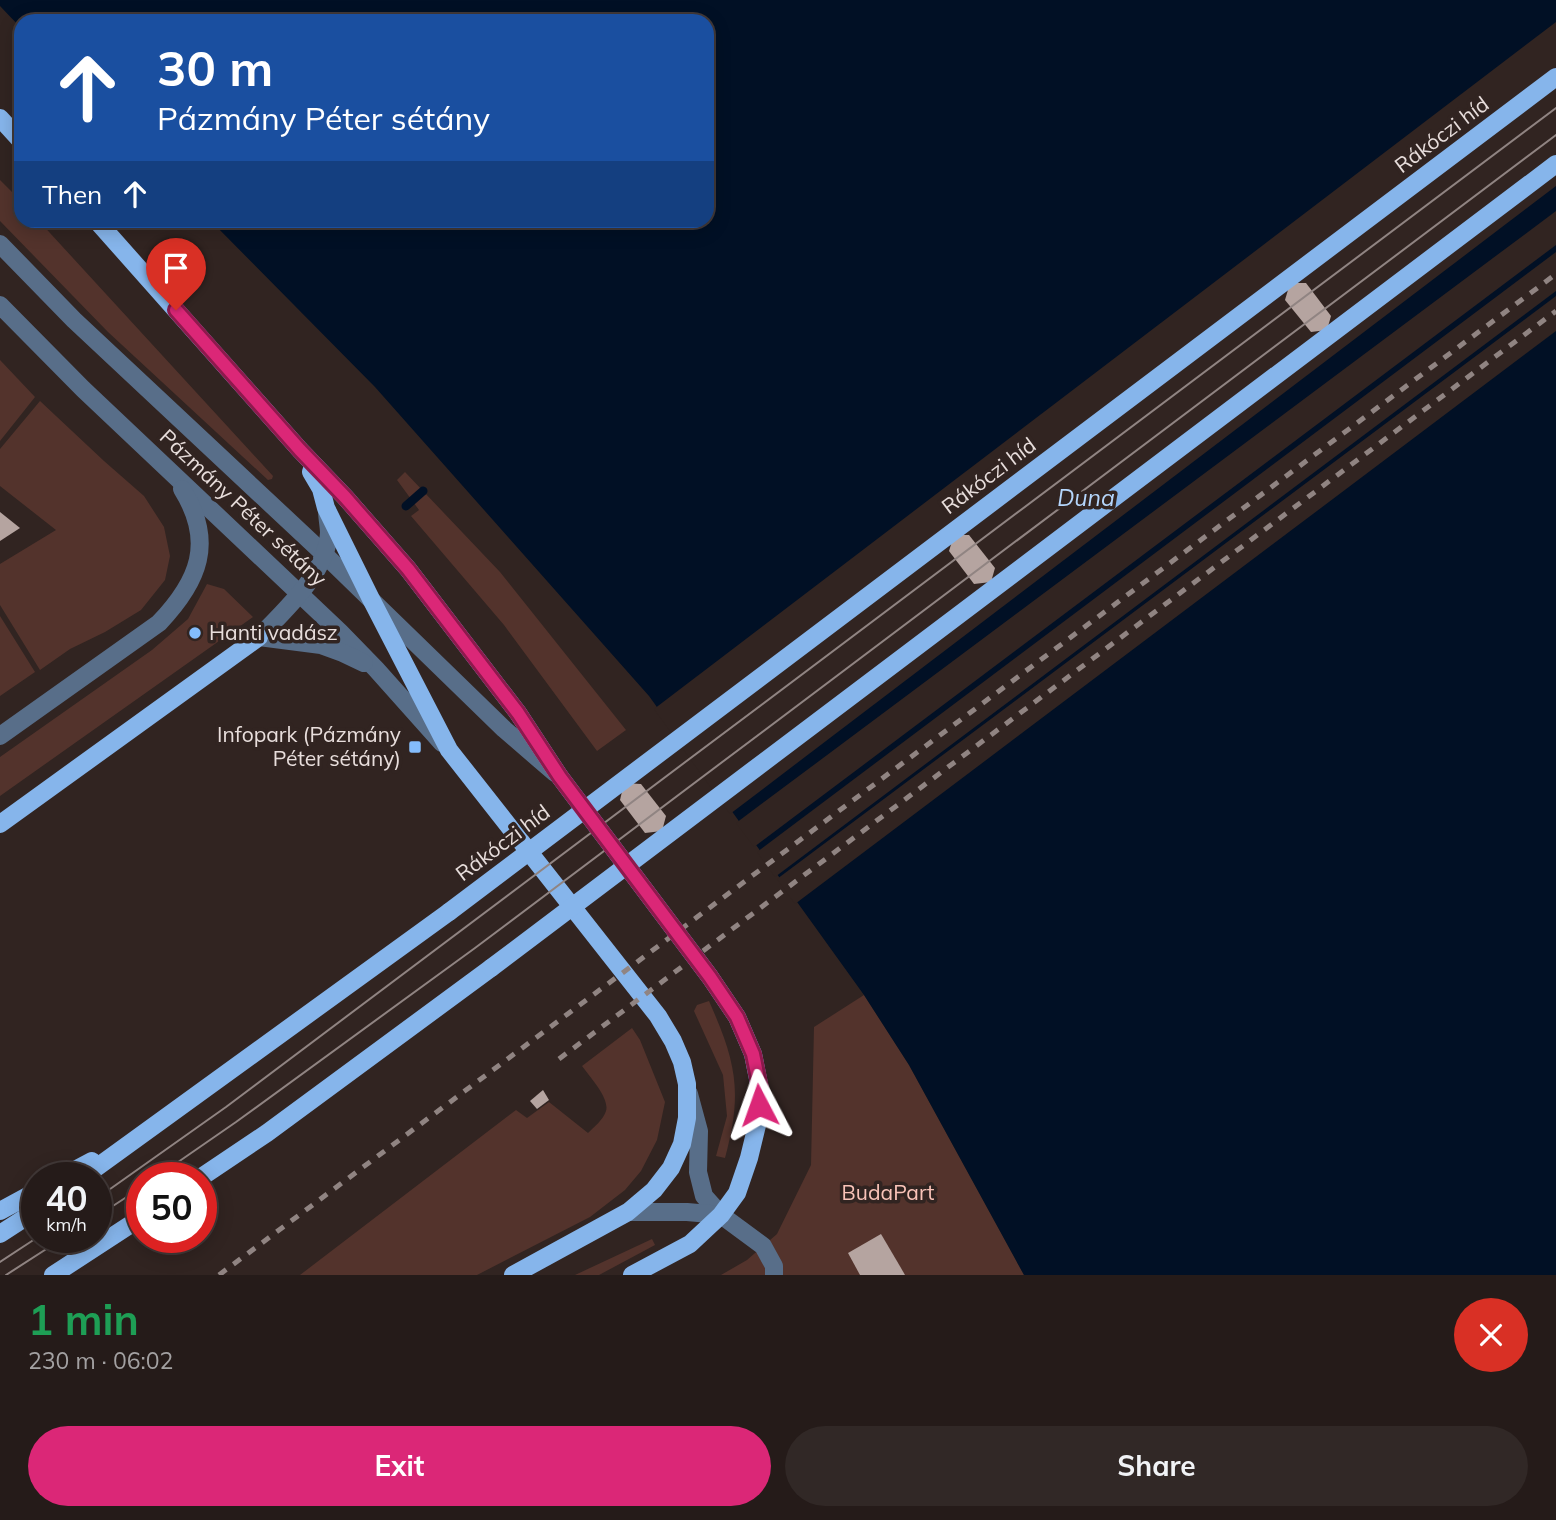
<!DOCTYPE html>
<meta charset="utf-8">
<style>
body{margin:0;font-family:Mulish,sans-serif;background:#312826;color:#f1f3f6;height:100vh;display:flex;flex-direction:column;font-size:26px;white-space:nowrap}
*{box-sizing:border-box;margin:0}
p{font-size:23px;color:#a3a1a2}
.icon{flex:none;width:38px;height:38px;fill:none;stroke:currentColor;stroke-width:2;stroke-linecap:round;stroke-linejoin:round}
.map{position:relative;height:1275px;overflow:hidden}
.sheet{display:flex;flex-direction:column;background:#251b19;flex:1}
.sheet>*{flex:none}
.hud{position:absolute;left:14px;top:14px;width:700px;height:214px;border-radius:21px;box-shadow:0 4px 18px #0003,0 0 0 2px #423938;background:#1a4fa0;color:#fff;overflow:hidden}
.speed{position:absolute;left:21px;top:1162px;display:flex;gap:14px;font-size:35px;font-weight:700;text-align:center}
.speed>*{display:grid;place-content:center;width:91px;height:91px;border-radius:50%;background:#251b19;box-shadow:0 4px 18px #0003,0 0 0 2px #423938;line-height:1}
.speed small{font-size:18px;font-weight:400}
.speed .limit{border:10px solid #d22;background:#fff;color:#111}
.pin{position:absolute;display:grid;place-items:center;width:60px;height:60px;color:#fff;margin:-72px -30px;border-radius:50% 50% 50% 0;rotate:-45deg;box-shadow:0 0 7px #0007}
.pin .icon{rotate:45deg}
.me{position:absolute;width:77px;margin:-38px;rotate:356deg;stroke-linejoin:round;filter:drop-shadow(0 0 5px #0008)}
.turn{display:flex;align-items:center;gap:24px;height:147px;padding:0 28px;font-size:32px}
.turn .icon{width:91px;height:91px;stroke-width:2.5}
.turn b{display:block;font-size:49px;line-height:60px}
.then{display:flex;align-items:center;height:66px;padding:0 28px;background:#0003;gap:14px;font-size:26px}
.round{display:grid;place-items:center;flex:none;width:74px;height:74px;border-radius:37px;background:#312826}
.headline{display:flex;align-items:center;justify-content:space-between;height:119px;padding:0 28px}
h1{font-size:42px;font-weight:700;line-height:52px;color:#1e9e55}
.action{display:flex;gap:14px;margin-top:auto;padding:14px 28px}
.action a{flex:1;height:80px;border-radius:42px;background:#db2777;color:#fff;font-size:28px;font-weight:700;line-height:80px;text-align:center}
.action a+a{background:#312826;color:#f1f3f6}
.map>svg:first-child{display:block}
</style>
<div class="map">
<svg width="1556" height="1275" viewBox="0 0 1556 1275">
<rect width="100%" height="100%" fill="#312421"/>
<g fill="#53332c">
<path d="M0 180 21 201V220L39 221 273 476 272 479 268 480 108 332 0 221Z"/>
<path d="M0 360 35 397 0 441Z"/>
<path d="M40 401 104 461 144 496 164 527 170 556 165 580 141 610 105 632 70 649 40 670 0 605V564L56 530 0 486V449Z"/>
<path d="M405 472 500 572 626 730 597 751 504 625 411 516 419 510 397 480Z"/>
<path d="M207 584 224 589 253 617 0 796V757L152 650 188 619Z"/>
<path d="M0 616 35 672 0 696Z"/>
<path d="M864 995 909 1065 1024 1275H721L747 1260 777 1234 811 1165 814 1027Z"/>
<path d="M709 1001C736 1062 743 1092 725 1158L716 1156 727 1116 723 1075 694 1011 697 1005Z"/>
<path d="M632 1028 640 1040 665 1102 657 1140 641 1171 625 1190 590 1217 477 1275H300L516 1110 527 1118 549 1102 588 1133C594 1127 603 1120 606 1111 610 1098 589 1076 582 1066Z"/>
<path d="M652 1239 655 1245 599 1275H575Z"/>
</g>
<path fill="#011025" d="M0 0H1556V1275H1024L909 1065 864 995 649 696 375 387 211 221 707 220V21H21V28L0 6Z"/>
<g fill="#312421">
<path d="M1556 22V186L730 814 654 709Z"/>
<path d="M1556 211V245L754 847 736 823Z"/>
<path d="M1556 252V291L775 877 757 852Z"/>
<path d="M1556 296V331L795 904 777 879Z"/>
</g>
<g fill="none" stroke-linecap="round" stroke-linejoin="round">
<path stroke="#011025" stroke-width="9" d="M406 506 423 491"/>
</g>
<g fill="#b5a4a0">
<path d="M1290 283H1306L1331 316 1327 330 1311 332 1285 300Z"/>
<path d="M0 512 20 528 0 541Z"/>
<path d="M954 535H969L995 568 991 582 974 584 949 551Z"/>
<path d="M624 783 641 784 666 816 662 831 645 833 620 800Z"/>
<path d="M543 1090 549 1100 537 1109 530 1101Z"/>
<path d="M881 1234 901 1268 905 1275H860L848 1253Z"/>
</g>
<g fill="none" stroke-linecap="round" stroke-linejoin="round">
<g stroke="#586e89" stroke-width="18">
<path d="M0 244 74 320 324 554 504 729 555 773"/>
<path d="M0 305 83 389 340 632 376 669 442 743"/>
<path d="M259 637C285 610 327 572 329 533 329 526 327 518 327 510"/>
<path d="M259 637 321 645 343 653 364 663"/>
<path d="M0 736 159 623C199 581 215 542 182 489"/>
<path d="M689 1094 699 1131 698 1172 704 1196 721 1215 763 1246 774 1266V1275"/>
<path d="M628 1212H687L721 1215"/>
</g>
<g stroke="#86b5eb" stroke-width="18">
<path d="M0 118 21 141"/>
<path d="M96 220 300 450 345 497 408 569 518 713 560 777 710 977 737 1017 753 1054 760 1089 758 1121 749 1158 737 1193 721 1215 690 1244 632 1275"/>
<path d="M311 472 321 489 326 508 371 599 449 750 658 1016 673 1041 682 1062 687 1084V1118L682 1144 671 1168 654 1190 628 1212 513 1275"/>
<path d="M0 824 259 637"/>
<path d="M60 1178 92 1161"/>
<path d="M82 1178 449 912"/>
<path d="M200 1178 267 1133 491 968"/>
<path d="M0 1211 37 1191"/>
<path d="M0 1234 37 1210"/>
<path d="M53 1275 142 1217"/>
</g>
<g stroke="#908482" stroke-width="2">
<path d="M155 1178 236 1122 475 948 1556 135"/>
<path d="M96 1199 226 1107 1556 108"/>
<path d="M96 1217 142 1187"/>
<path d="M0 1262 38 1237"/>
<path d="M6 1275 65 1237"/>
</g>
<g stroke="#908482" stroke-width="5" stroke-dasharray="9 9" stroke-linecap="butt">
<path d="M559 1059 1556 311"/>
<path d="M219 1275 1556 274"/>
</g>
<g stroke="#86b5eb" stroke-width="18">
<path d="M449 912 1556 77"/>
<path d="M491 968 1556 164"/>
</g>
</g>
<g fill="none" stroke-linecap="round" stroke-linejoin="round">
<g stroke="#8e194d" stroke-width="18">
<path id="route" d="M176 310 300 450 345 497 408 569 518 713 560 777 710 977 737 1017 753 1054 760 1088 759 1105"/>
</g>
<use href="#route" stroke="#db2777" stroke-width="12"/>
</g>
<g fill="#84bcfb" stroke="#312421" stroke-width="2.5">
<circle cx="195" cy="633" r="7"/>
<rect x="408" y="740" width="14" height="14" rx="3.5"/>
</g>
<g text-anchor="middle" stroke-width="7" stroke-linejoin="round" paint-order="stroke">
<g font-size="21" fill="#e8dedc" stroke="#312421">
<text transform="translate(1442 135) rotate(-37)" y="7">Rákóczi híd</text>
<text transform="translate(989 476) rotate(-37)" y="7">Rákóczi híd</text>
<text transform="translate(243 508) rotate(43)" y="7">Pázmány Péter sétány</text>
<text transform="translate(503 843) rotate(-37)" y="7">Rákóczi híd</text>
</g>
<g font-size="21" fill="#e8dedc" stroke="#312421" text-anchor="start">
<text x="209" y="640">Hanti vadász</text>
<text x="401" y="742" text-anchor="end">Infopark (Pázmány<tspan x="401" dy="24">Péter sétány)</tspan></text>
</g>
<g font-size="21" fill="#f9c3b8" stroke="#312421">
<text x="888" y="1200">BudaPart</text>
</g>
<g font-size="23" font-style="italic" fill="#b5d6fc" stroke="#312421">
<text x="1086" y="506">Duna</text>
</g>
</g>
</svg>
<div class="speed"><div>40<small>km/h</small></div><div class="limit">50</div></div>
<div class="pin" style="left:176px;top:310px;background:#d93025"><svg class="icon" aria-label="arrive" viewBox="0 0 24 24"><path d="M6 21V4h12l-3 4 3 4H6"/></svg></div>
<svg class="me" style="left:759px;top:1105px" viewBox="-20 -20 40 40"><path d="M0-17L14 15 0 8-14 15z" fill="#db2777" stroke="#fff" stroke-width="4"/></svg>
<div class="hud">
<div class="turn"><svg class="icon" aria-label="ahead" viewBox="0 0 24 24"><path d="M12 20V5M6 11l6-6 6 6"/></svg><div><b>30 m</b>Pázmány Péter sétány</div></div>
<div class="then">Then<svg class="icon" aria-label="ahead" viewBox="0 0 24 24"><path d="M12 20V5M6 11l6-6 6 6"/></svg></div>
</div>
</div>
<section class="sheet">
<div class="headline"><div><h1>1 min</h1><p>230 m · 06:02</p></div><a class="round" style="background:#d93025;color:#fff"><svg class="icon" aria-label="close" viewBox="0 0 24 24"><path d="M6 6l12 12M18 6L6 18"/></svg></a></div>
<div class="action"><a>Exit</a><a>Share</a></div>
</section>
